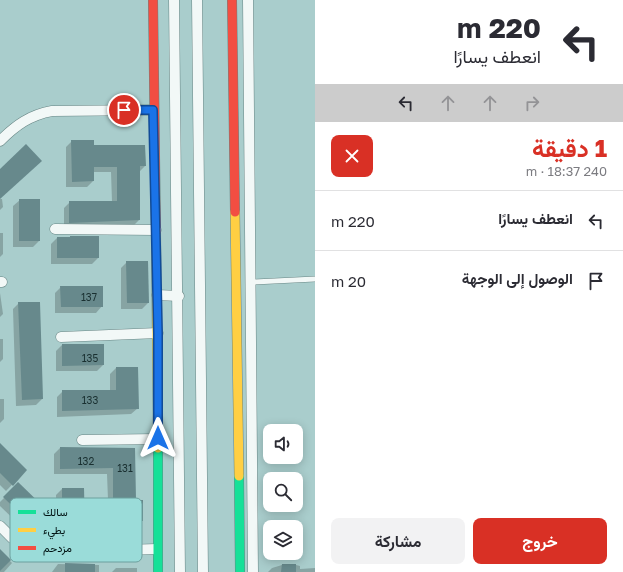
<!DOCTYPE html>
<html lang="ar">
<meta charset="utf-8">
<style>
body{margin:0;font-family:"Golos Text",Vazirmatn,sans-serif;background:#f2f2f3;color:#2b2b33;direction:rtl;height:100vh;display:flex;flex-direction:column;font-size:15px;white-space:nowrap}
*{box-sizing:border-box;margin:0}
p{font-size:13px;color:#7c7c81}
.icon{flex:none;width:22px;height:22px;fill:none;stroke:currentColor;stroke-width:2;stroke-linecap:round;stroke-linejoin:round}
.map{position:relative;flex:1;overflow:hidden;direction:ltr}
.drawer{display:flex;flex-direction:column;background:#fff;width:308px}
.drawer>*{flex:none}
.guide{background:#fff;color:#2b2b33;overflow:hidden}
.fabs{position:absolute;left:263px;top:424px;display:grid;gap:8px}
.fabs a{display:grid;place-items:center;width:40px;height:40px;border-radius:8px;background:#fff;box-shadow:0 2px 10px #0003;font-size:20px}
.pin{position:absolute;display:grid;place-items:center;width:34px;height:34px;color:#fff;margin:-17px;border:2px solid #fff;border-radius:50%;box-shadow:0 1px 4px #0007}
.me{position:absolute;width:44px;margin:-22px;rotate:0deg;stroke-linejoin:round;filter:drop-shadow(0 0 3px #0008)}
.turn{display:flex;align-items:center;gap:14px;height:84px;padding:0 16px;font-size:18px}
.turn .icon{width:52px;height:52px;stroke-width:2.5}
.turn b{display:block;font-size:28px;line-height:34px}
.lanes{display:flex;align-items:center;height:38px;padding:0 16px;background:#0003;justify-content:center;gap:20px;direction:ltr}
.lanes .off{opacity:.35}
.round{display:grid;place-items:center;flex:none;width:42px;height:42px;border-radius:8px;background:#f2f2f3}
.head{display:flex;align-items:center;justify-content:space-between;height:68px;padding:0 16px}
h1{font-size:24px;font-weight:700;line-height:30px;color:#d93025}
.button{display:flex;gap:8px;margin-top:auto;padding:8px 16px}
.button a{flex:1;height:46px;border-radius:8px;background:#d93025;color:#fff;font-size:16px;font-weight:700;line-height:46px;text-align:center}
.button a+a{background:#f2f2f3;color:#2b2b33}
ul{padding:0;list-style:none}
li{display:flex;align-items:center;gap:12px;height:60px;padding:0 16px;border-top:1px solid #e1e1e2}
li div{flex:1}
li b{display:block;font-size:15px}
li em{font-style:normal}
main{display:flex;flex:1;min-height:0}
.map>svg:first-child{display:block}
</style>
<main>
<section class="drawer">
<div class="guide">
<div class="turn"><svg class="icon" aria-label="left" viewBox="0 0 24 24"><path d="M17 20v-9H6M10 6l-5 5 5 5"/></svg><div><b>220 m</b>انعطف يسارًا</div></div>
<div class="lanes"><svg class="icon" aria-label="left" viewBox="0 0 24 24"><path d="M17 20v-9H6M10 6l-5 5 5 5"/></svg><svg class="icon off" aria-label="ahead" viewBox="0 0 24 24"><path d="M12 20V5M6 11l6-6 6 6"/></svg><svg class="icon off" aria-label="ahead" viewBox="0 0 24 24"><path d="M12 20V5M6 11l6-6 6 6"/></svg><svg class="icon off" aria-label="right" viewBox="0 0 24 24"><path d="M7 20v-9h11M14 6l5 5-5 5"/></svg></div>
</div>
<div class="head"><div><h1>1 دقيقة</h1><p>240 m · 18:37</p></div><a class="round" style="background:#d93025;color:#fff"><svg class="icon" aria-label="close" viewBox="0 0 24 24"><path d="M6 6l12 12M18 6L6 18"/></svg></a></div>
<ul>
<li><svg class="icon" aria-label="left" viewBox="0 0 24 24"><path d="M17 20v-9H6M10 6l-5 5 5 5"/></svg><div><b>انعطف يسارًا</b></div><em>220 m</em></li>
<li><svg class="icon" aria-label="arrive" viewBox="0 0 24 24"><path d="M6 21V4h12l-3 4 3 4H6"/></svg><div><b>الوصول إلى الوجهة</b></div><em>20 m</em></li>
</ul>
<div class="button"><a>خروج</a><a>مشاركة</a></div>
</section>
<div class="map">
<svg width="315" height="572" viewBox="0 0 315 572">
<rect width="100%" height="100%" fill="#a9cdcc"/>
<g fill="#0003">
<path d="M72 141 93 146 145 166 139 172V220L133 226 64 228V208L70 202H112L111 172H93V181L87 187H66V147Z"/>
<path d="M0 199H2L3 207 0 210Z"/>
<path d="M20 200H39V241L33 247H13V206Z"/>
<path d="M0 233H3V254L0 257Z"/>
<path d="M57 238 98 258 92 264H51V244Z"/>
<path d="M127 262 148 303 142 309H121V268Z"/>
<path d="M61 287 102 306 96 313H55V293Z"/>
<path d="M0 293 3 314 0 317Z"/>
<path d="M19 303 42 399 36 405 16 406 13 309Z"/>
<path d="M0 339H3V359L0 362Z"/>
<path d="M62 345H103V365L97 371H56V351Z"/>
<path d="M116 368 138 408 131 414 57 417V397L63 391H110V374Z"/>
<path d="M0 399H4V419L0 423Z"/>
<path d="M0 445 26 470 6 491 0 485Z"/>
<path d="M60 448 134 449 135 501 142 521 136 527 110 526V523L96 522V506L103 500H108L107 474H54V454Z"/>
<path d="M18 484 47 512 27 532 0 506V502Z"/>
<path d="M62 489 84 530 78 536H57L56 495Z"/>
<path d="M0 551 12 563 4 572H0Z"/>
<path d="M58 564 99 565V572H52Z"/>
<path d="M282 565H296L300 566V569L315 568V572H268L272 568Z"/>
<path d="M116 568H137V572H112Z"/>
</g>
<g fill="#67898c">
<path d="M71 140H94V145H145L146 166H140V220L69 223V201H117V167H94V181L72 182Z"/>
<path d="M26 144 42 161 0 199V169Z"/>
<rect x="19" y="199" width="21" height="42"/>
<path d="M70 236H99V258H57V237H70Z"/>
<path d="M126 261H148L149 303H127Z"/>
<path d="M60 286H103V307H61Z"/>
<path d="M18 302H40L43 399 22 400Z"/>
<path d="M62 344H104V365L62 366Z"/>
<path d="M116 367H138L139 409 62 411V390H116Z"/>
<path d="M0 443 27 470 13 486 0 473Z"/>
<path d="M60 447 135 448 136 500H143V521L116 520V517H101L102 499H113V468L60 469Z"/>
<path d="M18 482 49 512 34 527 3 497Z"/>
<path d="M62 488H84L85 530H62Z"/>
<path d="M0 549 11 560 0 571Z"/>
<path d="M65 563 95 564V572H65Z"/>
<path d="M282 564H296V572H281Z"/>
</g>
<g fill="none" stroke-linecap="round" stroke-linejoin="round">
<g stroke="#678584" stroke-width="6">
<path id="lane" d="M252 282 315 279"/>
</g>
<g stroke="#678584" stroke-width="11">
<g id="street">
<path d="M174 0 180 572"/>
<path d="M197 0 203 572"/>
<path d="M248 0 253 572"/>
<path d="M0 141C16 125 30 115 52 111L153 110"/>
<path d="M55 229 156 230"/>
<path d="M0 282H2"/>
<path d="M157 295 179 296"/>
<path d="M61 337 158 333"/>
<path d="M82 440 158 439"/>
<path d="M0 526 12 538 34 550 56 552 157 549"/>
</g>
</g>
<g stroke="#678584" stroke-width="10">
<g id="fast">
<path d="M158 448V572"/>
<path d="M239 476 240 572"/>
</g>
</g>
<g stroke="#678584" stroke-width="10">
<g id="slow">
<path d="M235 212 239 476"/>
<path d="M156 232 158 448"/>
</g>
</g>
<g stroke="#678584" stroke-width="10">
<g id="jam">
<path d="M153 0 156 232"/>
<path d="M232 0 235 212"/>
</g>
</g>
<use href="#lane" stroke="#f2f8f7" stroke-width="5"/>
<use href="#street" stroke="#f2f8f7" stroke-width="10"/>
<use href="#fast" stroke="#16e098" stroke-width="9"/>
<use href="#slow" stroke="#ffcf43" stroke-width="9"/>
<use href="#jam" stroke="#f24e42" stroke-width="9"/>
</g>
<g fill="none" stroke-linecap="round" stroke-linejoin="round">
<g stroke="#114b97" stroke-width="10">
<path id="route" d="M124 110H153L158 333V438"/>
</g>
<use href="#route" stroke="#1a73e8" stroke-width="7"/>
</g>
<g text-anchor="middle" stroke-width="3" stroke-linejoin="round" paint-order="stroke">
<g font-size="10" fill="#1a3031">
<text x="89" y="301">137</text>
<text x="90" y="362">135</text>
<text x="90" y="404">133</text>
<text x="86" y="465">132</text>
<text x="125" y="472">131</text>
</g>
</g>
<rect x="10" y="498" width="132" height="64" rx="6" fill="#9adcd9" stroke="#6ca09e" stroke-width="1"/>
<rect x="18" y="510" width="18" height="4" fill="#16e098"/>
<rect x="18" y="528" width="18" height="4" fill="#ffcf43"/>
<rect x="18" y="546" width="18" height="4" fill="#f24e42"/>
<g font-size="11" fill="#001313">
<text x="43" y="516">سالك</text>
<text x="43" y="534">بطيء</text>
<text x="43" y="552">مزدحم</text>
</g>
</svg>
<div class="fabs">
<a><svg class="icon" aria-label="sound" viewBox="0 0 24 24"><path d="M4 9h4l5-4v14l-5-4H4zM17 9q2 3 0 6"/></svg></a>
<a><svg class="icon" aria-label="search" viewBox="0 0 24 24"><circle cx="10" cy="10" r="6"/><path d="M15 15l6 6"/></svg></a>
<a><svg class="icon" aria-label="layers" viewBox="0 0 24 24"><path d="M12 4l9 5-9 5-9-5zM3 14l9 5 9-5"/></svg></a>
</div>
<div class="pin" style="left:124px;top:110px;background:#d93025"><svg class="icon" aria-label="arrive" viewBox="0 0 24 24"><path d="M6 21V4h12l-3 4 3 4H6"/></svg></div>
<svg class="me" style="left:158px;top:438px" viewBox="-20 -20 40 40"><path d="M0-17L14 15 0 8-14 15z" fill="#1a73e8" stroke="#fff" stroke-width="4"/></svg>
</div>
</main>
